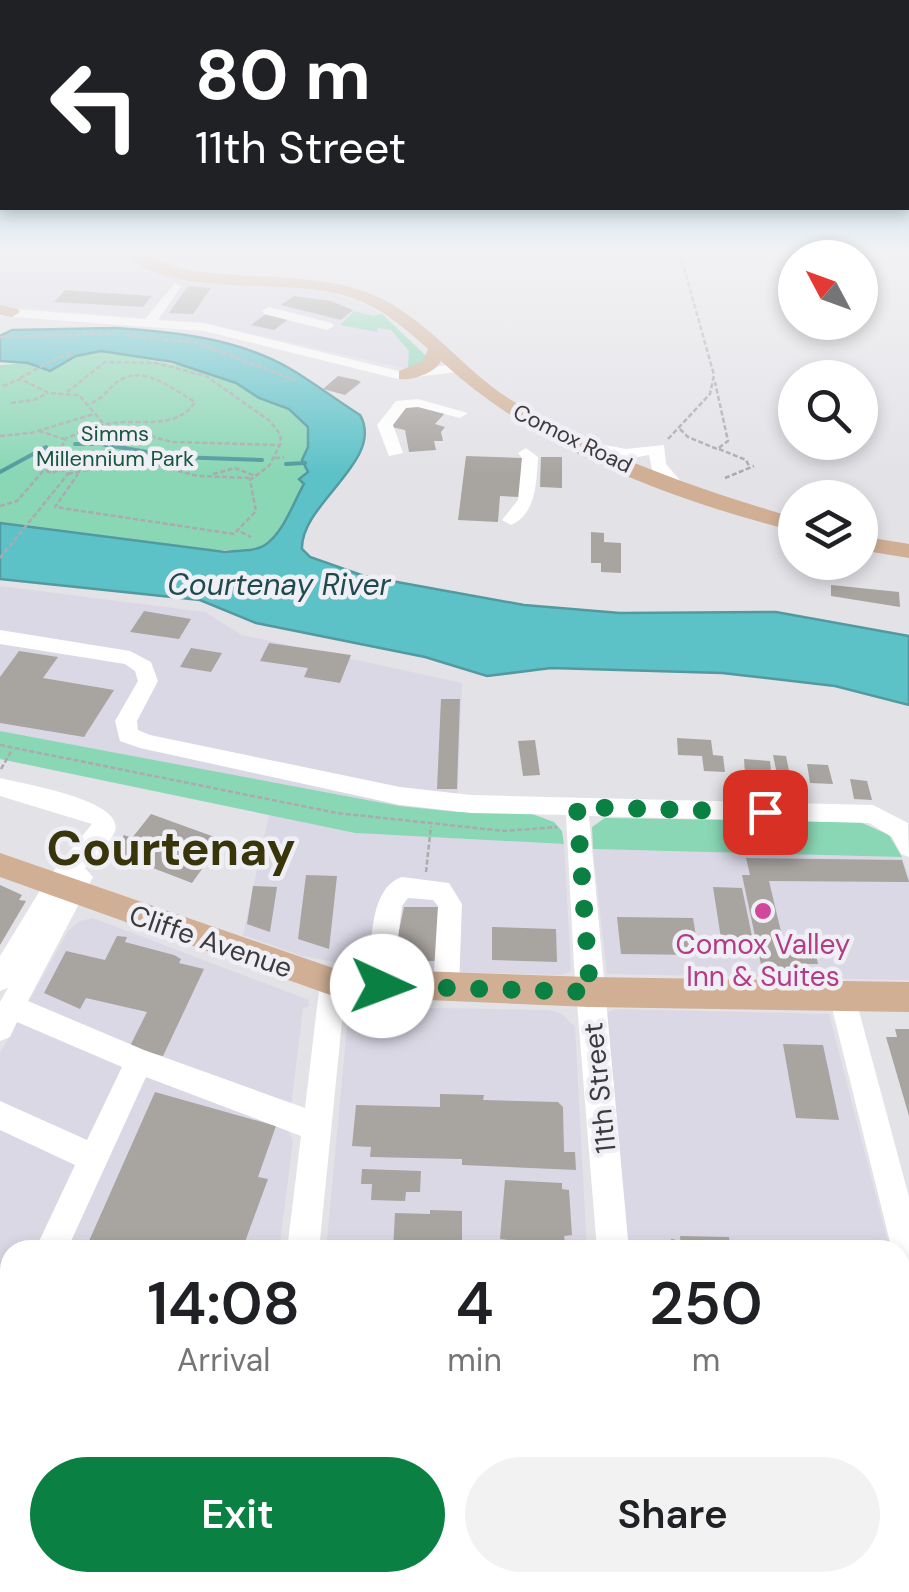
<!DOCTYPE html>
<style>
body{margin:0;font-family:"DM Sans",sans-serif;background:#f2f2f2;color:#202124;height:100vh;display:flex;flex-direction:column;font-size:38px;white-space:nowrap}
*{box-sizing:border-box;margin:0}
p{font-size:32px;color:#757577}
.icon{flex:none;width:55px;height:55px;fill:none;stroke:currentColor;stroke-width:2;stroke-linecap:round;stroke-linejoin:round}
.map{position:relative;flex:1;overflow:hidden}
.panel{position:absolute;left:0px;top:1240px;width:910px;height:352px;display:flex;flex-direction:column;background:#fff;border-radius:30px 30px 0 0;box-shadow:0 5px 15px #0003}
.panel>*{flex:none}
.guide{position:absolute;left:0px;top:0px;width:910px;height:210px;box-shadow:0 5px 15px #0003;background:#202124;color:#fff;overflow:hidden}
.needle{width:65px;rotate:311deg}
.tools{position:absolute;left:778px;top:240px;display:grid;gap:20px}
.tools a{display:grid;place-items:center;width:100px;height:100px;border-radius:50%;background:#fff;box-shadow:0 5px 15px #0003;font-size:50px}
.pin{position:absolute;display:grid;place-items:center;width:85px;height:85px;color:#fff;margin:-42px;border-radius:20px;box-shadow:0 5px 15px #0006}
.me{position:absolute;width:110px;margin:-55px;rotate:92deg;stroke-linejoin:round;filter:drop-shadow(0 0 8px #0008)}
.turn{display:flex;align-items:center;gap:35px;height:210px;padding:0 30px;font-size:45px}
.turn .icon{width:130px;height:130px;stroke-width:2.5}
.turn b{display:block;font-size:70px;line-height:85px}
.eta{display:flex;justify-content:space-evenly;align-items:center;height:170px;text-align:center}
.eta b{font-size:60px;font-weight:600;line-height:70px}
.primary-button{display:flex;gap:20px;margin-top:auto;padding:20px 30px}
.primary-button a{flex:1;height:115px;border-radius:60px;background:#0b8043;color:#fff;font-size:40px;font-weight:600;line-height:115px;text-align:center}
.primary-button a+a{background:#f2f2f2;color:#202124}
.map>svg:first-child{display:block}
</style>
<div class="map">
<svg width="909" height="1592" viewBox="0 0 909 1592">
<rect width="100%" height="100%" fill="#e3e2e7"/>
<g fill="#dad8e5">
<path d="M0 250H112L142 269 161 274 332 293 382 314 429 357 408 369 198 322 0 306Z"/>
<path d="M0 586 205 612 242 635 462 683 457 812 399 806 0 731Z"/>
<path d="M269 815 355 833 564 844 571 971 562 975 379 970 302 956 243 935Z"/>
<path d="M593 849 902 857 909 876V980L607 974Z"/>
<path d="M93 918 309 1000 308 1007 303 1008 288 1130 293 1141 279 1250H10V1568L0 1567V1053L68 931 80 921Z"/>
<path d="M376 1007 549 1010 562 1014 575 1027 587 1250H326L347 1027 362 1010Z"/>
<path d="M615 1009 829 1014 890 1250H627L607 1017 608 1012Z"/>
<path d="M900 1290 909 1327V1588L753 1583 900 1582Z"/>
</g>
<g fill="#8ad7b5">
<path d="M354 311 373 316 382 314 429 359 408 369 409 351 391 330 378 328 377 332 340 325Z"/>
<path d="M101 351 204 370 289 408 308 427V447L302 460 309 472 300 478 304 484C294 503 282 536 261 546 228 561 46 529 0 523V365L28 363 50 371 76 356Z"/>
<path d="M0 731 399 806 457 812H527L554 822 562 831 564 844 355 833 0 759Z"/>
<path d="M605 818 860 822 889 835 902 857 593 849 592 827Z"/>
</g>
<path fill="#5cc2c8" stroke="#529a9f" stroke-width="2.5" d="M116 328C175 332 236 338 289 368 313 382 336 400 360 415 386 460 300 504 302 549L310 557 364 576 524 605 620 613 776 612 909 636V705L835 686 722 673 551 668 487 676 425 657 256 623 200 600 0 579V523L225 552C237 550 255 552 265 545 284 532 293 503 304 484L299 479 308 472 302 460 308 447V427L289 409 259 398 236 383 173 362 101 351 76 356 50 371 28 363 0 361V336L12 330Z"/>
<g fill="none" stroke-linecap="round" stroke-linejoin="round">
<g stroke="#529a9f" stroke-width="4">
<path d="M75 444H101L176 457 262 460"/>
<path d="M286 464 305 463"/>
<path d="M0 472 46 447"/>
</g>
</g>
<g fill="#a8a4a0">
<path d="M188 286 211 288 193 314 169 313Z"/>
<path d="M65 290 76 291 152 296 143 307 54 302Z"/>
<path d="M294 296 331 301 353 310 341 320 281 305Z"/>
<path d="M267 313 290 318 274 330 251 325Z"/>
<path d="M338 376 357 380 361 382 345 395 323 389Z"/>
<path d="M408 404 445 413 435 424 445 427 441 432 443 441H434L436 450 409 452 405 430 387 426Z"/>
<path d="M466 456 522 458 520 497 500 496 498 522 458 520Z"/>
<path d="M541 457H562V488L540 487Z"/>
<path d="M591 532 604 533V542L621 543V573L601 572V563H591Z"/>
<path d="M831 585 899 592 900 607 831 596Z"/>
<path d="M144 611 191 619 179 639 130 632Z"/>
<path d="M269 643 351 655 340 683 304 677 308 668 260 661Z"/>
<path d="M191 648 222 653 211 672 180 667Z"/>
<path d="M19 651 58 657 43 678 114 690 84 737 0 723V677Z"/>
<path d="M441 699H460L457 789H437Z"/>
<path d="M677 738 711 740 713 755 723 756 725 772 704 771 702 756 678 755Z"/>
<path d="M535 740 540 775 523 776 518 741Z"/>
<path d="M773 755 786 756 793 790 780 789Z"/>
<path d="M744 759 770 761 772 780 745 774Z"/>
<path d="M807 764 828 765 833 784 810 783Z"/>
<path d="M850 779 867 781 872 800 854 799Z"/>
<path d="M151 814 223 840 192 883 119 855 123 850 115 847 124 835 132 838Z"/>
<path d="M746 858 902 860 909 882 769 881 783 940 813 941 818 964H807L809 970 762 969 742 875H750Z"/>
<path d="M306 875 337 876 329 949 298 939Z"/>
<path d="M0 885 22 895 19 900 26 901 0 945Z"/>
<path d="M253 886 277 887 270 932 247 924Z"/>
<path d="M713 887 742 888 754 946 722 945Z"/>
<path d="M404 907H439L437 961H403L404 940H397Z"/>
<path d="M617 917 693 918 699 955 621 954Z"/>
<path d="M492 927 556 929 557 962 492 960Z"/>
<path d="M117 936 127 937 125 942 174 955 181 959 179 963 204 969 163 1056 129 1048 147 1012 86 998 80 1009 44 993 66 951 105 960Z"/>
<path d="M895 1029H909V1116L886 1037H897Z"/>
<path d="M783 1044 823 1045 839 1120 796 1118Z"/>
<path d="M155 1092 276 1126 258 1177 268 1179 242 1250H85Z"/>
<path d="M440 1094 484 1095 483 1100 558 1102 563 1107 564 1152H575L576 1170 462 1165V1159L370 1157 371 1147 352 1146 356 1105 440 1107Z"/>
<path d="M362 1169 421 1171 420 1192H406L405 1201 371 1200 372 1184H361Z"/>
<path d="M505 1180 562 1183V1189L569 1190 572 1235 564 1236 565 1241 548 1245 500 1239Z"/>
<path d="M430 1210 462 1211V1250H393L395 1213 430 1214Z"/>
<path d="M680 1236 729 1237 731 1250H681Z"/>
<path d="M900 1381H909V1547L900 1546Z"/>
<path d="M10 1459V1556H0V1463Z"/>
</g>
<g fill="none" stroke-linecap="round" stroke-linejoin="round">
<g stroke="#abaaae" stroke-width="2.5" stroke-dasharray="5 2.5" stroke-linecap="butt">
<path d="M126 335 198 343 297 381"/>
<path d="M0 337 113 334"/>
<path d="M59 357 71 355"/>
<path d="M20 378 59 357"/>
<path d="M3 386 20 379 49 393 79 395 103 423"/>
<path d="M67 392 105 362 156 363 206 376 270 421 280 434 281 443 269 466 250 480 256 511 234 534 55 507 78 474"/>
<path d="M11 403 34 400 48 393"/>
<path d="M99 429H123L172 442 279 445"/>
<path d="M680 429 688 437 717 449 728 441 715 382"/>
<path d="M39 431 64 439"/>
<path d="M0 436 31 433 94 414"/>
<path d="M668 439 710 394 714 375 679 250"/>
<path d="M719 449 746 460 749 466"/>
<path d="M275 458 284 457"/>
<path d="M55 461 66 438C81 433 96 426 112 423 141 419 177 430 195 402 174 390 145 365 120 380 107 388 107 397 89 404"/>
<path d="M55 461 64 462 65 467 52 473 44 470 46 464Z"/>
<path d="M68 474 137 460 197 476 251 478"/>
<path d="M213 474 235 468 255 476"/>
<path d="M725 478 754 466"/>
<path d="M0 506 17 501 44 470"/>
<path d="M241 532 251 537"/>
<path d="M0 558 68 474 62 470"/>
<path d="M0 745 337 813 504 831 557 827"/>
<path d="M1 769 12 750"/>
<path d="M426 872 431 826"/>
</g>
<path stroke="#abaaae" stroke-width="4" stroke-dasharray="11 8" stroke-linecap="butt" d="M671 1250 674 1236"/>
<g fill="#fff" fill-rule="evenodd">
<path d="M175 283 181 287 158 320 204 323 398 371 457 364 464 368 457 372 398 379 204 331 0 316V308L145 319Z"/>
<path d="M269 307 332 323 334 326 327 330 264 314 262 311Z"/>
<path d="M418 399 468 413 460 418 418 407 406 408 393 425 403 453 389 456 377 425 396 401Z"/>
<path d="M584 441 626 449 664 445 666 464 684 485 682 489H670L652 469 649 455 626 459 578 449V443Z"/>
<path d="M526 448 538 457C536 483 537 513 511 525L502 520 518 500 522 458 518 453Z"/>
<path d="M0 630 130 651 151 662 158 681 137 721 138 730 150 735 400 787 471 795 873 805 908 823 909 857 901 854 892 837 869 823 589 816 629 1250H597L574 966 566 815 471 813 400 805 140 748 120 741 115 721 138 681 135 671 125 664 0 644Z"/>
<path d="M0 778C23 784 125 800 115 831 110 844 94 858 85 868L93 877 28 1001 144 1050 305 1108 320 982 324 974 333 970 342 974 346 982 319 1250H287L301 1136 146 1077 67 1250H35L75 1165 0 1130V1101L87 1140 122 1067 17 1022 10 1037 0 1041V1002L8 988 0 991V956L47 879 92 824 0 796Z"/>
<path d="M402 877 449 883 462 904 459 987 455 995 446 999 437 995 433 987 438 906 433 900 408 898 402 906 391 994 382 998 373 994 369 986C372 955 366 889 402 877Z"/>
<path d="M842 984 851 988 855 996 909 1197V1272L900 1268V1250H892L829 996 833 988Z"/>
<rect x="0" y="1301" width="10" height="32"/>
<path d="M0 1404 10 1406V1440L0 1438Z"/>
<path d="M247 1582H285L284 1592H246Z"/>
<path d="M616 1582H654L655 1592H617Z"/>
</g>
<g fill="#d0af94" fill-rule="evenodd">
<path d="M117 250C143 250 169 267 196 271 255 280 320 272 376 296 427 319 462 368 508 398 596 455 696 488 795 518V531C670 500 536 449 441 361 435 373 412 381 399 379V371L423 361 428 349C405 328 380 307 350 297 282 275 171 302 117 250Z"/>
<path d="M0 305 18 309 20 312 12 317 0 315Z"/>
<path d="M860 536 909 544V558L860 550Z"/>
<path d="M0 853 333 968 589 977 909 982V1012L589 1007 333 996 0 877Z"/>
</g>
</g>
<linearGradient id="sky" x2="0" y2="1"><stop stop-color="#70badb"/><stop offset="0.53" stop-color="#f2f2f4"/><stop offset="1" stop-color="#f2f2f4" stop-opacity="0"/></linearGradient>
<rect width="909" height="473" fill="url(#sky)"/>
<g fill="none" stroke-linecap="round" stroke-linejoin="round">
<path stroke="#0b8043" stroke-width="18" stroke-dasharray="0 32.4" d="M382 986 590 992 577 807 765 812"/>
</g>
<circle fill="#d1479c" stroke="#f0eff5" stroke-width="4" cx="763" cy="911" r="10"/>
<g text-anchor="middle" stroke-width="9" stroke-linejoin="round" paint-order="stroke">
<g font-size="22" fill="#175740" stroke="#f0eff5">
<text x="115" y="441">Simms<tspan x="115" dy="25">Millennium Park</tspan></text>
</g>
<g font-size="22" fill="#3c3c3e" stroke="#f0eff5">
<text transform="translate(573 438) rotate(26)" y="8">Comox Road</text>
</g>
<g font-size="28" fill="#3c3c3e" stroke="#f0eff5">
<text transform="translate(211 941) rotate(19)" y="10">Cliffe Avenue</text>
<text transform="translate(599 1088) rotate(-96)" y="10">11th Street</text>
</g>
<g font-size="28" fill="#b23c85" stroke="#f0eff5">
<text x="763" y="954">Comox Valley<tspan x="763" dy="32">Inn &amp; Suites</tspan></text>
</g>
<g font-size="30" font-style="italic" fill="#1d4b4e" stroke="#f0eff5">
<text x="279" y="595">Courtenay River</text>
</g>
<g font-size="48" font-weight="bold" fill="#39350b" stroke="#f0eff5">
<text x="171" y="865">Courtenay</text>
</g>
</g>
</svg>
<div class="tools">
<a><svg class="needle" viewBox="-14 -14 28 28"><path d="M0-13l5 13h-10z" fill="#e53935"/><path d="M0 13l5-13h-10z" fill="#757577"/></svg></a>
<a><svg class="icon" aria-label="search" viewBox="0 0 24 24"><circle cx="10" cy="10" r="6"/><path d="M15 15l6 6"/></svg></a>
<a><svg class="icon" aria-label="layers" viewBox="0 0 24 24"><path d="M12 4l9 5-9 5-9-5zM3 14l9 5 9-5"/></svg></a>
</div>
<div class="pin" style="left:765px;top:812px;background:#d93025"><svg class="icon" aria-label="arrive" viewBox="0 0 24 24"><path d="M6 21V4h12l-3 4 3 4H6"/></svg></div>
<svg class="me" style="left:382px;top:986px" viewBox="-20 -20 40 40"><circle r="19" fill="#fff"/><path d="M0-13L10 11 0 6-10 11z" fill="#0b8043"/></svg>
<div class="guide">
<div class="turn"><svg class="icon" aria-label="left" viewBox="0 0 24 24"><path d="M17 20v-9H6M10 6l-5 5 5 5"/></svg><div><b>80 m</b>11th Street</div></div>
</div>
<section class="panel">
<div class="eta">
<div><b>14:08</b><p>Arrival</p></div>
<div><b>4</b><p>min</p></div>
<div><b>250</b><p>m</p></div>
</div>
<div class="primary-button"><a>Exit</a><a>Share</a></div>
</section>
</div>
